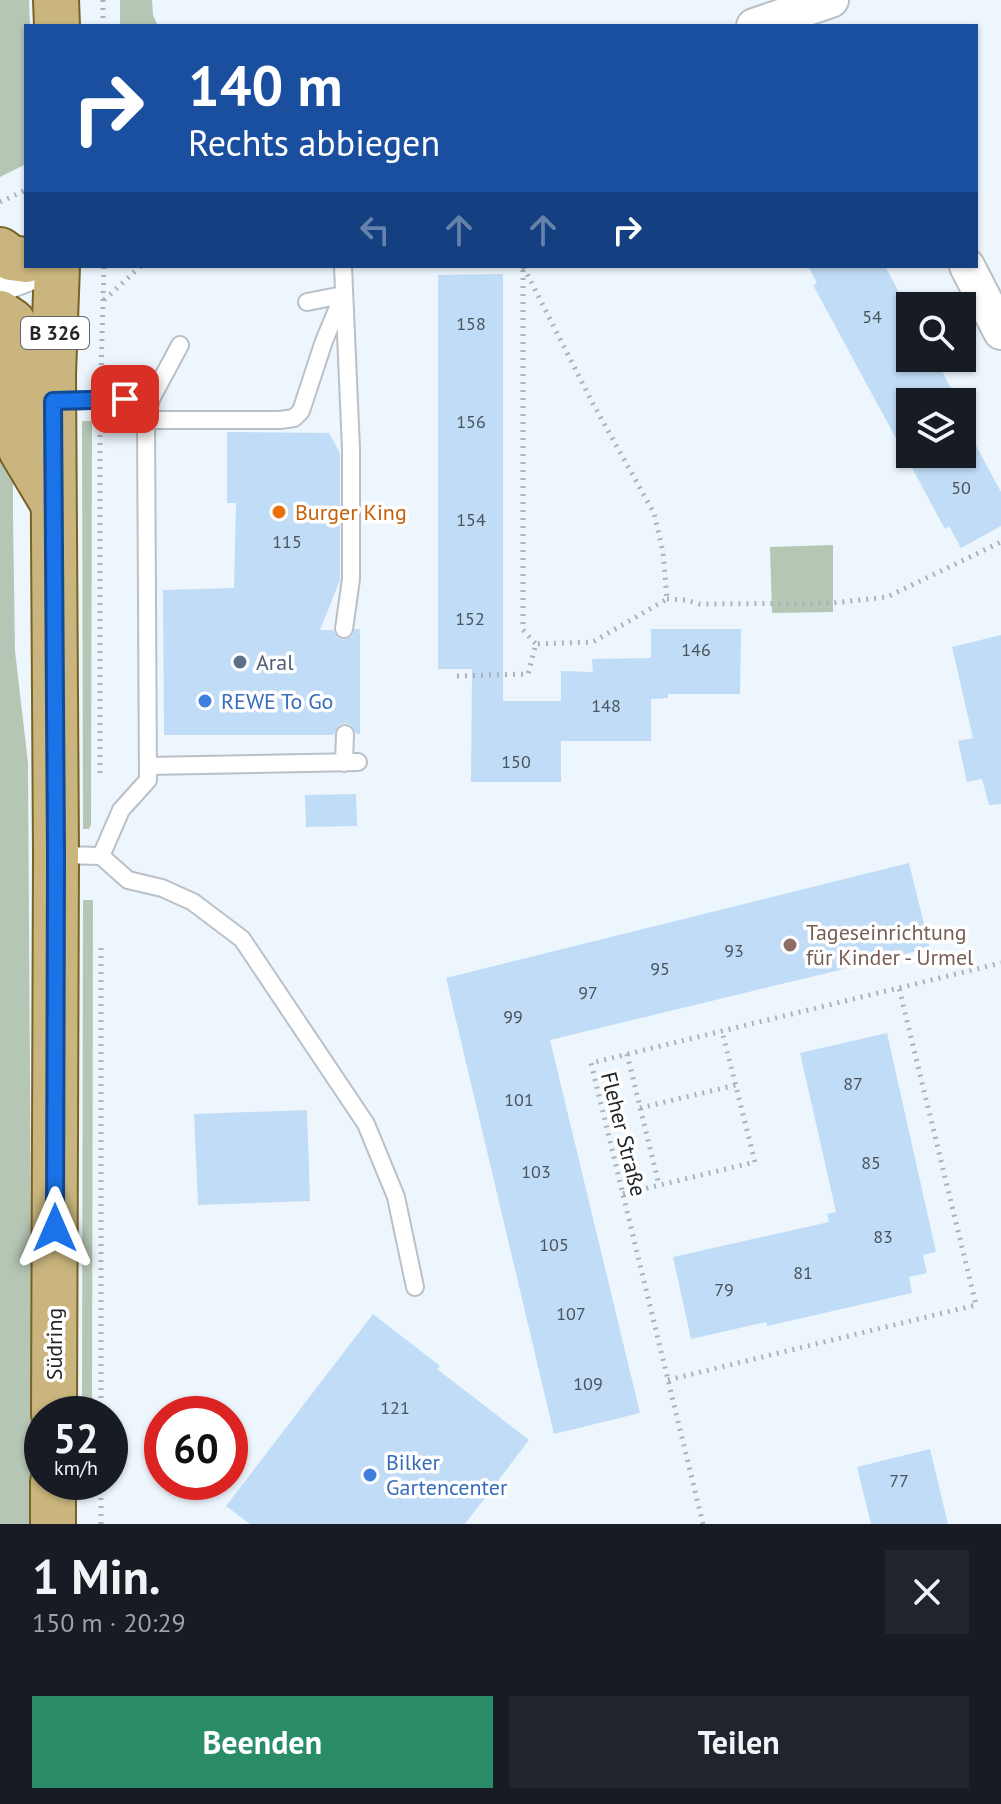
<!DOCTYPE html>
<html lang="de">
<meta charset="utf-8">
<style>
body{margin:0;font-family:"PT Sans",sans-serif;background:#20242c;color:#f1f3f6;height:100vh;display:flex;flex-direction:column;font-size:30px;white-space:nowrap}
*{box-sizing:border-box;margin:0}
p{font-size:26px;color:#9ea1a6}
.icon{flex:none;width:44px;height:44px;fill:none;stroke:currentColor;stroke-width:2;stroke-linecap:round;stroke-linejoin:round}
.map{position:relative;height:1524px;overflow:hidden}
.sheet{display:flex;flex-direction:column;background:#171b24;flex:1}
.sheet>*{flex:none}
.banner{position:absolute;left:24px;top:24px;width:954px;height:244px;border-radius:0px;box-shadow:0 2px 6px #0004;background:#1a4fa0;color:#fff;overflow:hidden}
.fabs{position:absolute;left:896px;top:292px;display:grid;gap:16px}
.fabs a{display:grid;place-items:center;width:80px;height:80px;border-radius:0px;background:#171b24;box-shadow:0 2px 6px #0004;font-size:40px}
.speed{position:absolute;left:24px;top:1396px;display:flex;gap:16px;font-size:40px;font-weight:700;text-align:center}
.speed>*{display:grid;place-content:center;width:104px;height:104px;border-radius:50%;background:#171b24;box-shadow:0 2px 6px #0004;line-height:1}
.speed small{font-size:20px;font-weight:400}
.speed .limit{border:12px solid #d22;background:#fff;color:#111}
.pin{position:absolute;display:grid;place-items:center;width:68px;height:68px;color:#fff;margin:-34px;border-radius:16px;box-shadow:0 4px 12px #0006}
.me{position:absolute;width:88px;margin:-44px;rotate:0deg;stroke-linejoin:round;filter:drop-shadow(0 0 6px #0008)}
.turn{display:flex;align-items:center;gap:28px;height:168px;padding:0 32px;font-size:36px}
.turn .icon{width:104px;height:104px;stroke-width:2.5}
.turn b{display:block;font-size:56px;line-height:68px}
.lanes{display:flex;align-items:center;height:76px;padding:0 32px;background:#0003;justify-content:center;gap:40px;direction:ltr}
.lanes .off{opacity:.35}
.round{display:grid;place-items:center;flex:none;width:84px;height:84px;border-radius:0px;background:#20242c}
.head{display:flex;align-items:center;justify-content:space-between;height:136px;padding:0 32px}
h1{font-size:48px;font-weight:700;line-height:60px}
.primary-button{display:flex;gap:16px;margin-top:auto;padding:16px 32px}
.primary-button a{flex:1;height:92px;border-radius:0px;background:#2a8d68;color:#fff;font-size:32px;font-weight:700;line-height:92px;text-align:center}
.primary-button a+a{background:#20242c;color:#f1f3f6}
.map>svg:first-child{display:block}
</style>
<div class="map">
<svg width="1001" height="1524" viewBox="0 0 1001 1524">
<rect width="100%" height="100%" fill="#eef6fd"/>
<g fill="#b5c6b4">
<path d="M0 0H29L30 26H26V164L0 177Z"/>
<path d="M120 0H152L153 15 158 26H120Z"/>
<path d="M13 379V517L15 651 28 763 32 1399 31 1524H0V383Z"/>
<path d="M82 421H92L91 825 89 829H83Z"/>
<path d="M833 545V612L772 613 770 547Z"/>
<path d="M83 900H93L92 1414H82Z"/>
</g>
<g fill="#c1dcf7">
<path d="M808 266H885L910 313V358H935L958 402H910V454H962V410L969 423 965 425 1001 492V526L961 548 949 526 945 529 813 285 817 283Z"/>
<path d="M503 274V701H561V671L593 672 592 659 651 658V629H741L740 694H668V698L651 699V741H561V782H471L472 669H438V275Z"/>
<path d="M227 432 329 433 340 453V580L320 630H333L337 637 343 640 352 636 355 629H360V734H356L351 725 345 723 339 725 334 734 331 735H164L163 590 234 588 236 503H227Z"/>
<path d="M1001 635V804L989 805 982 779 967 782 958 741 973 738 952 647Z"/>
<path d="M356 794 357 826 306 827 305 795Z"/>
<path d="M909 863 930 948 550 1040 640 1413 554 1434 446 978Z"/>
<path d="M887 1033 936 1252 923 1255 927 1273 909 1277 912 1293 767 1326 766 1322 691 1339 673 1257 829 1222 827 1214 836 1212 800 1053Z"/>
<path d="M307 1110 310 1201 198 1205 194 1114Z"/>
<path d="M373 1314 440 1366 437 1369 529 1440 465 1524H250L226 1506Z"/>
<path d="M930 1449 948 1524H871L857 1467Z"/>
</g>
<g fill="none" stroke-linecap="round" stroke-linejoin="round">
<g stroke="#b9c0c7" stroke-width="20">
<g id="lane">
<path d="M343 266 351 449V579L344 629"/>
<path d="M307 302 343 295"/>
<path d="M56 401 151 399"/>
<path d="M146 420H280L294 418 301 411 324 341 342 298"/>
<path d="M344 763 345 734"/>
<path d="M148 766 358 762"/>
<path d="M59 855 101 856 128 880 162 888 193 902 242 939 366 1124 396 1197 415 1287"/>
<path d="M101 856 121 810 148 780 146 420 151 399 180 345"/>
</g>
</g>
<g stroke="#b9c0c7" stroke-width="38">
<g id="street">
<path d="M754 26 831 0"/>
<path d="M967 266 1001 332"/>
<path d="M0 284 47 266"/>
</g>
</g>
<g stroke="#786327" stroke-width="48">
<g id="primary">
<path d="M56 0 57 26"/>
<path d="M0 250 11 258 26 260"/>
<path d="M0 313 13 322 19 334 21 353V450L52 502"/>
<path d="M54 1414 56 855 53 374 57 266"/>
<path d="M53 1524V1482"/>
</g>
</g>
<g stroke="#acb2b8" stroke-width="5" stroke-dasharray="2 6" stroke-linecap="butt">
<path d="M103 0V26"/>
<path d="M0 202 26 190"/>
<path d="M523 270V630L536 644"/>
<path d="M104 300 141 266"/>
<path d="M101 373 104 266"/>
<path d="M100 427V773"/>
<path d="M667 599 686 600 700 604 833 603 887 597 1001 542"/>
<path d="M457 676 528 674 536 644 593 642 667 599 663 552 654 513 592 402 523 266"/>
<path d="M627 1054 659 1185"/>
<path d="M640 1108 736 1085"/>
<path d="M623 1194 755 1162 722 1031"/>
<path d="M668 1380 976 1305 899 988"/>
<path d="M101 1414V943"/>
<path d="M101 1524V1482"/>
<path d="M703 1524 591 1063 1001 963"/>
</g>
<use href="#lane" stroke="#fff" stroke-width="16"/>
<use href="#street" stroke="#fff" stroke-width="34"/>
<use href="#primary" stroke="#c9b57d" stroke-width="44"/>
</g>
<g fill="none" stroke-linecap="round" stroke-linejoin="round">
<g stroke="#114b97" stroke-width="20">
<path id="route" d="M55 1228 56 855 53 401 125 399"/>
</g>
<use href="#route" stroke="#1a73e8" stroke-width="14"/>
</g>
<circle fill="#e8710a" stroke="#fff" stroke-width="3" cx="279" cy="512" r="8"/>
<circle fill="#5c6f8a" stroke="#fff" stroke-width="3" cx="240" cy="662" r="8"/>
<g fill="#3f7fe0" stroke="#fff" stroke-width="3">
<circle cx="205" cy="701" r="8"/>
<circle cx="370" cy="1475" r="8"/>
</g>
<circle fill="#8d6e63" stroke="#fff" stroke-width="3" cx="790" cy="945" r="8"/>
<g text-anchor="middle" stroke-width="7" stroke-linejoin="round" paint-order="stroke">
<g font-size="18" fill="#4a545c">
<text x="872" y="323">54</text>
<text x="471" y="330">158</text>
<text x="471" y="428">156</text>
<text x="961" y="494">50</text>
<text x="471" y="526">154</text>
<text x="287" y="548">115</text>
<text x="470" y="625">152</text>
<text x="696" y="656">146</text>
<text x="606" y="712">148</text>
<text x="516" y="768">150</text>
<text x="734" y="957">93</text>
<text x="660" y="975">95</text>
<text x="588" y="999">97</text>
<text x="513" y="1023">99</text>
<text x="853" y="1090">87</text>
<text x="519" y="1106">101</text>
<text x="871" y="1169">85</text>
<text x="536" y="1178">103</text>
<text x="883" y="1243">83</text>
<text x="554" y="1251">105</text>
<text x="803" y="1279">81</text>
<text x="724" y="1296">79</text>
<text x="571" y="1320">107</text>
<text x="588" y="1390">109</text>
<text x="395" y="1414">121</text>
<text x="899" y="1487">77</text>
</g>
<rect fill="#fff" stroke="#656768" stroke-width="2" x="21" y="317" width="68" height="32" rx="6"/>
<g font-size="20" font-weight="bold" fill="#232628">
<text x="55" y="340">B 326</text>
</g>
<g font-size="22" fill="#c56008" stroke="#fff" text-anchor="start">
<text x="295" y="520">Burger King</text>
</g>
<g font-size="22" fill="#4e5e75" stroke="#fff" text-anchor="start">
<text x="256" y="670">Aral</text>
</g>
<g font-size="22" fill="#366cbe" stroke="#fff" text-anchor="start">
<text x="221" y="709">REWE To Go</text>
<text x="386" y="1470">Bilker<tspan x="386" dy="25">Gartencenter</tspan></text>
</g>
<g font-size="22" fill="#785e54" stroke="#fff" text-anchor="start">
<text x="806" y="940">Tageseinrichtung<tspan x="806" dy="25">für Kinder - Urmel</tspan></text>
</g>
<g font-size="22" fill="#232628" stroke="#fff">
<text transform="translate(624 1134) rotate(76)" y="8">Fleher Straße</text>
<text transform="translate(54 1344) rotate(-90)" y="8">Südring</text>
</g>
</g>
</svg>
<div class="fabs">
<a><svg class="icon" aria-label="search" viewBox="0 0 24 24"><circle cx="10" cy="10" r="6"/><path d="M15 15l6 6"/></svg></a>
<a><svg class="icon" aria-label="layers" viewBox="0 0 24 24"><path d="M12 4l9 5-9 5-9-5zM3 14l9 5 9-5"/></svg></a>
</div>
<div class="speed"><div>52<small>km/h</small></div><div class="limit">60</div></div>
<div class="pin" style="left:125px;top:399px;background:#d93025"><svg class="icon" aria-label="arrive" viewBox="0 0 24 24"><path d="M6 21V4h12l-3 4 3 4H6"/></svg></div>
<svg class="me" style="left:55px;top:1228px" viewBox="-20 -20 40 40"><path d="M0-17L14 15 0 8-14 15z" fill="#1a73e8" stroke="#fff" stroke-width="4"/></svg>
<div class="banner">
<div class="turn"><svg class="icon" aria-label="right" viewBox="0 0 24 24"><path d="M7 20v-9h11M14 6l5 5-5 5"/></svg><div><b>140 m</b>Rechts abbiegen</div></div>
<div class="lanes"><svg class="icon off" aria-label="left" viewBox="0 0 24 24"><path d="M17 20v-9H6M10 6l-5 5 5 5"/></svg><svg class="icon off" aria-label="ahead" viewBox="0 0 24 24"><path d="M12 20V5M6 11l6-6 6 6"/></svg><svg class="icon off" aria-label="ahead" viewBox="0 0 24 24"><path d="M12 20V5M6 11l6-6 6 6"/></svg><svg class="icon" aria-label="right" viewBox="0 0 24 24"><path d="M7 20v-9h11M14 6l5 5-5 5"/></svg></div>
</div>
</div>
<section class="sheet">
<div class="head"><div><h1>1 Min.</h1><p>150 m · 20:29</p></div><a class="round"><svg class="icon" aria-label="close" viewBox="0 0 24 24"><path d="M6 6l12 12M18 6L6 18"/></svg></a></div>
<div class="primary-button"><a>Beenden</a><a>Teilen</a></div>
</section>
